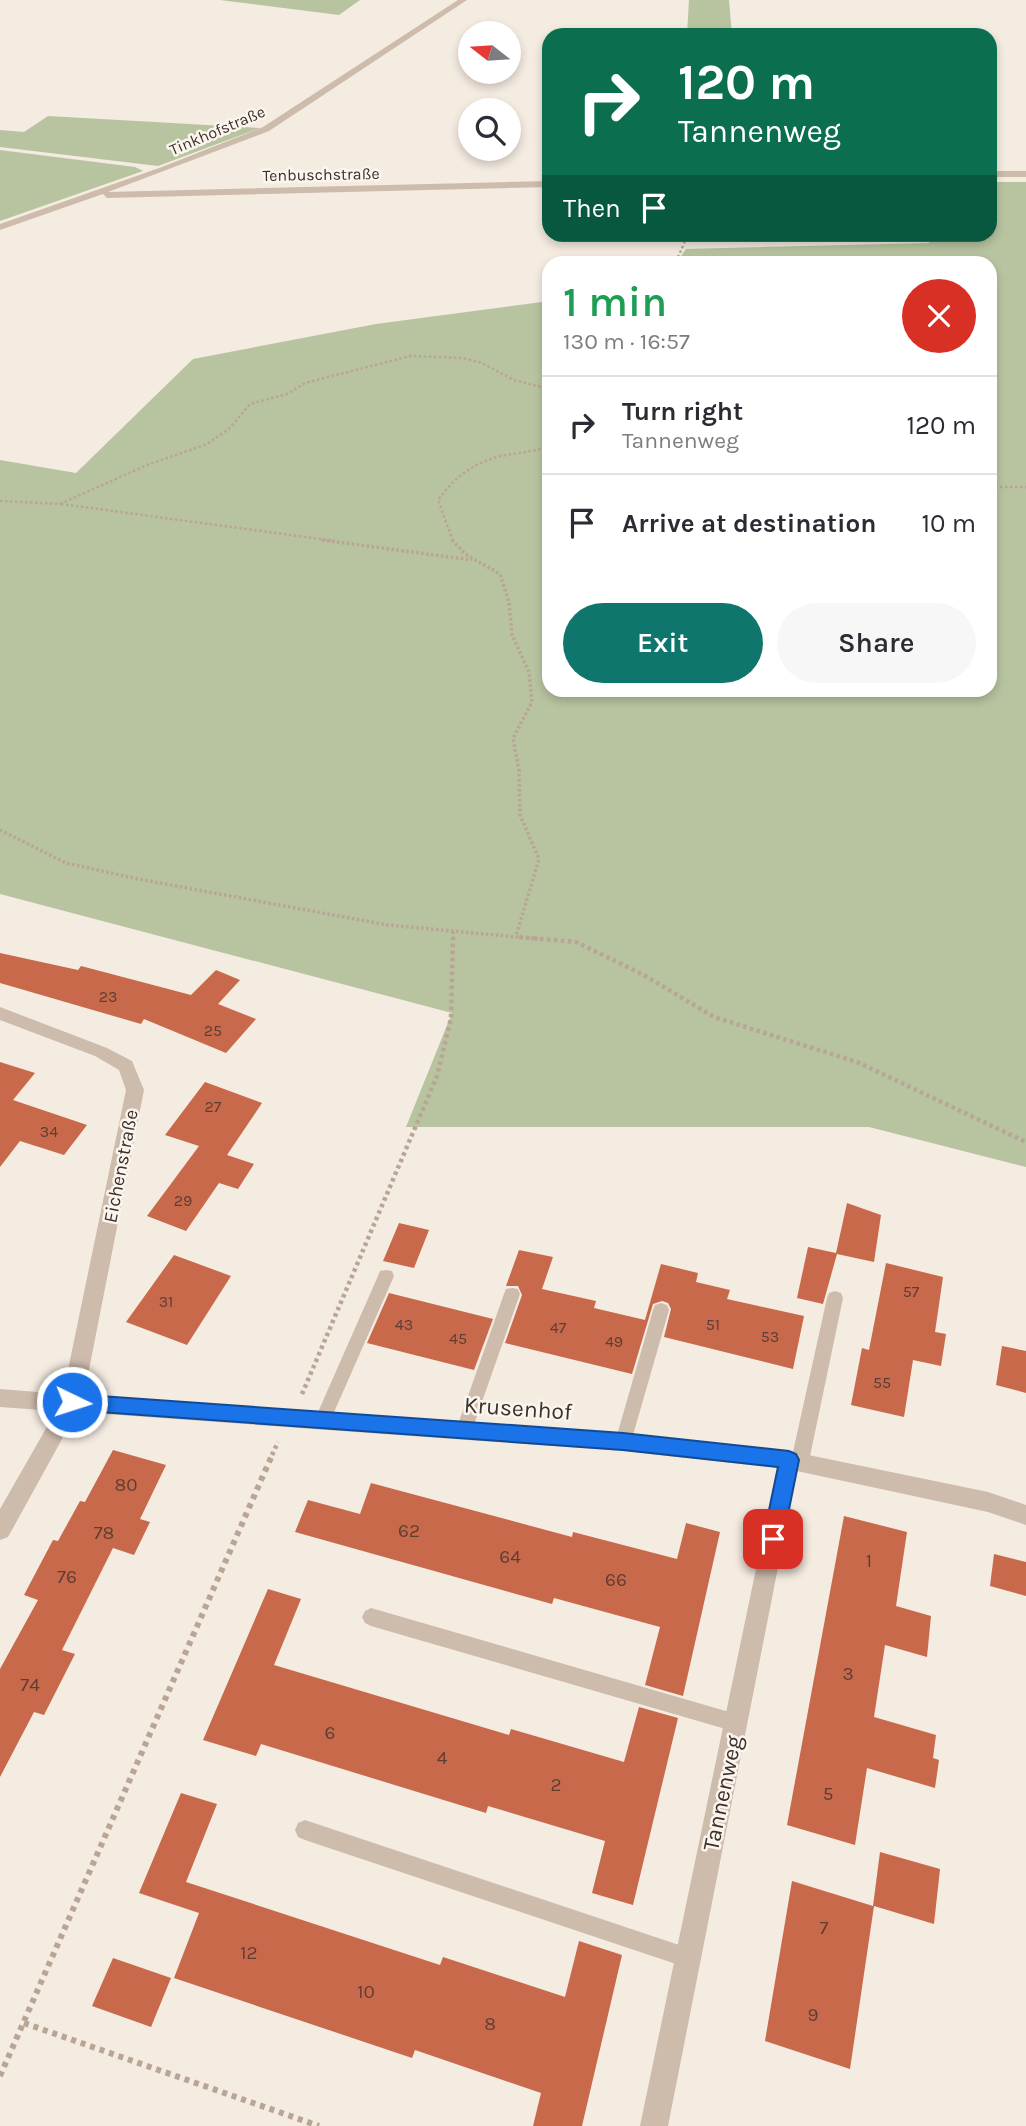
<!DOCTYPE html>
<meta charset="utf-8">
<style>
body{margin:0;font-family:Karla,sans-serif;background:#f7f7f7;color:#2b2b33;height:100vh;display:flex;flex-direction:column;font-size:26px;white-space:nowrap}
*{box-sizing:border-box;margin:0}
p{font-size:23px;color:#7c7c81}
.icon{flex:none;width:38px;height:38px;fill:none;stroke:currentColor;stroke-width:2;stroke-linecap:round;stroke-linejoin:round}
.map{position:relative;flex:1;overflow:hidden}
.panel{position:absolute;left:542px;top:256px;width:455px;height:441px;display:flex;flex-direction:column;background:#fff;border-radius:21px;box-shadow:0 4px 10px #0003}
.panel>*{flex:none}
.guide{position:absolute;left:542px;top:28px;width:455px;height:214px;border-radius:21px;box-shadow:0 4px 10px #0003;background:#0b6e4f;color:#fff;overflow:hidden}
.needle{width:46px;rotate:287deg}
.fabs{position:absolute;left:458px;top:21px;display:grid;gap:14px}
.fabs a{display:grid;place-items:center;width:63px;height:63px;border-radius:50%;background:#fff;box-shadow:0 4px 10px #0003;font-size:35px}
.pin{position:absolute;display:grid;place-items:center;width:60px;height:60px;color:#fff;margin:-30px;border-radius:14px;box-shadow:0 4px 10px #0006}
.me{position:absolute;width:77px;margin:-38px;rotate:94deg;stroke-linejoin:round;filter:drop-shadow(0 0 5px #0008)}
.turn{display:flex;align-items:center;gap:24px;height:147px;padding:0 21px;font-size:32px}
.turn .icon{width:91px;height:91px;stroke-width:2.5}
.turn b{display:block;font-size:49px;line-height:60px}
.then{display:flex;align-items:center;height:66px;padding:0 21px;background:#0003;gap:14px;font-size:26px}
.round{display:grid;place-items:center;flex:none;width:74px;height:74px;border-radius:37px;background:#f7f7f7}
.headline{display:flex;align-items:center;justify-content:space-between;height:119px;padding:0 21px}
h1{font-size:42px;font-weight:600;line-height:52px;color:#1e9e55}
.primary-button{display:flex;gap:14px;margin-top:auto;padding:14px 21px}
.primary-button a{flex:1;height:80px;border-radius:42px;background:#0f766e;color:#fff;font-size:28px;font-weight:600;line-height:80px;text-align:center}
.primary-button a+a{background:#f7f7f7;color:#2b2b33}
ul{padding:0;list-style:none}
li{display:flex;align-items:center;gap:21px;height:98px;padding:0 21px;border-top:2px solid #e1e1e2}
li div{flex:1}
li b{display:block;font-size:26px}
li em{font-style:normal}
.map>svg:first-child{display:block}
</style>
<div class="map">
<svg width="1026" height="2126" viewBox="0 0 1026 2126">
<rect width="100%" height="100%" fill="#f4ebe1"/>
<g fill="#b8c4a0">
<path d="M220 0H360L339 15Z"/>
<path d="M689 0H729L732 35H687Z"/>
<path d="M48 116 260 128 158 166 0 147V130L24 132Z"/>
<path d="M0 150 135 167 143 171 0 221Z"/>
<path d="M991 182H1026V1167L869 1127H406L452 1013 0 894V460L76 473 193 359 376 324 549 301 550 690H990V262H677L686 249 929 243 927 235 990 234Z"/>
</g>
<g fill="#c8694b">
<path d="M0 953 78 970 81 966 191 995 216 970 240 980 218 1004 256 1019 226 1053 144 1019 141 1024 0 983Z"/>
<path d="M0 1062 35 1073 13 1100 87 1125 64 1155 20 1141 0 1167Z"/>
<path d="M205 1082 262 1103 227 1155 254 1164 238 1189 219 1183 186 1231 147 1216 199 1146 165 1135Z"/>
<path d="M847 1203 881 1215 874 1262 837 1254 823 1304 797 1298 808 1247 836 1253Z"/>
<path d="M399 1223 429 1230 414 1268 383 1261Z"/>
<path d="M519 1250 553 1257 542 1289 596 1301 594 1308 645 1320 661 1264 698 1273 696 1282 730 1290 727 1299 804 1316 793 1369 664 1337 671 1309 668 1303 662 1301 653 1304 632 1374 505 1343 522 1295 518 1286H506Z"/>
<path d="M174 1255 231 1276 187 1345 126 1322Z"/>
<path d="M886 1263 943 1277 935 1332 946 1334 941 1366 913 1360 904 1417 851 1405 862 1348 869 1350Z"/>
<path d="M389 1293 493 1319 474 1370 367 1343Z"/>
<path d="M1002 1346 1026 1351V1393L996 1385Z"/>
<path d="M113 1450 166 1465 140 1519 150 1522 134 1555 113 1548 62 1650 75 1654 44 1715 34 1712 0 1777V1669L38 1600 24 1595 53 1540 58 1541 80 1501 85 1502Z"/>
<path d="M371 1483 572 1537 573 1532 677 1559 686 1523 720 1532 683 1696 645 1685 660 1627 554 1598 552 1604 295 1532 308 1500 360 1514Z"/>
<path d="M844 1516 907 1532 896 1606 931 1616 927 1657 885 1645 874 1717 936 1735 933 1758 939 1760 935 1788 867 1768 855 1845 787 1825Z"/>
<path d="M994 1554 1026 1562V1596L990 1586Z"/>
<path d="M268 1589 301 1599 274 1665 509 1735 511 1729 624 1762 639 1707 678 1718 633 1905 592 1893 605 1841 488 1806 486 1813 261 1744 256 1756 203 1740Z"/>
<path d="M181 1793 217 1804 186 1882 440 1965 443 1957 565 1997 579 1941 622 1955 582 2126H533L541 2093 415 2050 412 2058 174 1978 199 1913 139 1893Z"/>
<path d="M880 1852 940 1869 934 1924 874 1906 850 2069 765 2041 792 1881 873 1906Z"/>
<path d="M113 1958 171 1978 151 2027 92 2006Z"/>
</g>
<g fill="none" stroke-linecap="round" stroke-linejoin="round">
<g stroke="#b9a596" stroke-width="2.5" stroke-dasharray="2.5 2.5" stroke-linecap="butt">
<path d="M676 262 688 234"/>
<path d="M990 487H1026"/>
<path d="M0 501 60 504 147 465 207 444 229 429 250 404 287 394 305 383 410 356 463 358 482 363 514 380 550 389"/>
<path d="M61 504 335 541"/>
<path d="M453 541 438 500C458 473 479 459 512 454 525 452 538 451 550 445"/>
</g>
<g stroke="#b9a596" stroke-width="3.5" stroke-dasharray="2.5 2.5" stroke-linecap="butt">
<path d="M322 540 472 560"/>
<path d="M452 540 465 554 500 574 509 602 512 635 529 672 532 702 513 738 519 771 520 815 539 859 516 936"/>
<path d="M0 830 66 863 138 879 388 925 538 939"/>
<path d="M453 939V932"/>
</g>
<g stroke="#b9a596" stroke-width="4.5" stroke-dasharray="3.5 3.5" stroke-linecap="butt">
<path d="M519 937 576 942 642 974 714 1017 857 1062 1026 1142"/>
<path d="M302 1394 437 1076 451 1018 453 937"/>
<path d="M272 1455 278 1442"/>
</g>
<g stroke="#b9a596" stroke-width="6" stroke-dasharray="5 5" stroke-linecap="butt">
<path d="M24 2023 319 2126"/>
<path d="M0 2076 273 1453"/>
</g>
<g fill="#cdbbac" fill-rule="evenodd">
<path d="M386 1270 392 1271 394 1276 331 1419 329 1424 323 1426 317 1424 315 1419 378 1276 380 1271Z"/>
<path d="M512 1288 518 1289 520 1294 472 1430 470 1435 464 1437 458 1435 456 1430 504 1294 506 1289Z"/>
<path d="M835 1291 841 1293 843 1298 809 1461 806 1466 800 1469 794 1466 791 1461 827 1298 829 1293Z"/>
<path d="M661 1303 667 1305 669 1310 631 1442 629 1447 623 1449 617 1447 615 1442 653 1310 655 1305Z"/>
<path d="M371 1608 736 1714 743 1716 746 1723 743 1730 736 1732 371 1626 365 1623 362 1617 365 1611Z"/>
<path d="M305 1820 688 1948 695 1951 698 1958 695 1965 688 1968 305 1840 298 1837 295 1830 298 1823Z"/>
</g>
<g fill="#cdbbac" fill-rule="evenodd">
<path d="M458 0H467L269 131 108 192 550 181V187L107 198 103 194 0 230V224L162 167 263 127Z"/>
<rect x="990" y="171" width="36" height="6"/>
<path d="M0 1007 107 1048 132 1061 144 1090 84 1395 623 1433 789 1451 988 1492 1026 1505V1525L988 1512 797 1471 668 2126H640L777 1468 623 1451 77 1412 8 1537 0 1540V1509L56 1411 0 1407V1389L63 1394 126 1090 119 1070 95 1056 0 1020Z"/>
</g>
</g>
<path fill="#1a73e8" stroke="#114b97" stroke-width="2" d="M72 1394 623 1433 789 1451 796 1454 799 1460 783 1539 780 1545 773 1548 766 1545 763 1539 778 1467 623 1450 72 1410 65 1408 62 1402 65 1396Z"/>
<g text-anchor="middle" stroke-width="5" stroke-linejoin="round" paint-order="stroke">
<g font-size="16" fill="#3b302b" stroke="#fbf5ee">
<text transform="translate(217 130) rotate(-23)" y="6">Tinkhofstraße</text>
<text transform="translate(321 174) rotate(-1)" y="6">Tenbuschstraße</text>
</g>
<g font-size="16" fill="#5e3e33">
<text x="108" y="1002">23</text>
<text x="213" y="1036">25</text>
<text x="213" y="1112">27</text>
<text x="49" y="1137">34</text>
<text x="183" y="1206">29</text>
<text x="911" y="1297">57</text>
<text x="166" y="1307">31</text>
<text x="404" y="1330">43</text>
<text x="713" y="1330">51</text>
<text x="558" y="1333">47</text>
<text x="770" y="1342">53</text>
<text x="458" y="1344">45</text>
<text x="614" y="1347">49</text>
<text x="882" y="1388">55</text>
</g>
<g font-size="19" fill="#3b302b" stroke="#fbf5ee">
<text transform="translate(120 1166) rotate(-79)" y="7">Eichenstraße</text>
</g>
<g font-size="19" fill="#5e3e33">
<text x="126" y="1491">80</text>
<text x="409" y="1537">62</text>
<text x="104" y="1539">78</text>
<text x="510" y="1563">64</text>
<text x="869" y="1567">1</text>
<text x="67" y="1583">76</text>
<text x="616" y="1586">66</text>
<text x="848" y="1680">3</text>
<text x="30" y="1691">74</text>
<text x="330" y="1739">6</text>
<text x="442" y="1764">4</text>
<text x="556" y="1791">2</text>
<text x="828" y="1800">5</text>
<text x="824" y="1934">7</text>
<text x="249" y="1959">12</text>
<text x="366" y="1998">10</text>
<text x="813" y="2021">9</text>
<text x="490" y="2030">8</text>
</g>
<g font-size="23" fill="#3b302b" stroke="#fbf5ee">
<text transform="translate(518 1408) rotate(4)" y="8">Krusenhof</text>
<text transform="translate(722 1793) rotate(-78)" y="8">Tannenweg</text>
</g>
</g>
</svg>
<div class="fabs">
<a><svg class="needle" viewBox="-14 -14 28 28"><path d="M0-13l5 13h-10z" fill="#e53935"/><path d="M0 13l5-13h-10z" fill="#7c7c81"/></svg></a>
<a><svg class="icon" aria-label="search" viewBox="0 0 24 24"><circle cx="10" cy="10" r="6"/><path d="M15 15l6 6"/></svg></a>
</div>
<div class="pin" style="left:773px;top:1539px;background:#d93025"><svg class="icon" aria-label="arrive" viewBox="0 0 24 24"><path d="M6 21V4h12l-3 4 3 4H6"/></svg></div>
<svg class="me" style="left:72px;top:1402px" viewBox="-20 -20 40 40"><circle r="17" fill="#1a73e8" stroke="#fff" stroke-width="3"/><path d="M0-11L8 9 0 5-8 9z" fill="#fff"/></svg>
<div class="guide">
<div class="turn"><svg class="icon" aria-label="right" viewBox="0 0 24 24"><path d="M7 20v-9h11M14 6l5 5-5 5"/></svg><div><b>120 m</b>Tannenweg</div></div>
<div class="then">Then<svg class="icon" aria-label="arrive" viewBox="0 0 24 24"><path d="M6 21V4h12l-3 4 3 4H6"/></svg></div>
</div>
<section class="panel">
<div class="headline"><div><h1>1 min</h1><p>130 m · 16:57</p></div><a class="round" style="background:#d93025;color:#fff"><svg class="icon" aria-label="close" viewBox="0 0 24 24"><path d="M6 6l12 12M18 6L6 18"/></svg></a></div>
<ul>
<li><svg class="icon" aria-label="right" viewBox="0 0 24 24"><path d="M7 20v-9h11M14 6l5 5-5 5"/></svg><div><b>Turn right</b><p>Tannenweg</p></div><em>120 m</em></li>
<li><svg class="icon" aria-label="arrive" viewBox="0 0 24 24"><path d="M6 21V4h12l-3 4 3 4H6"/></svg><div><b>Arrive at destination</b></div><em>10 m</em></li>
</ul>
<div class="primary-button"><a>Exit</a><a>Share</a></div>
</section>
</div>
